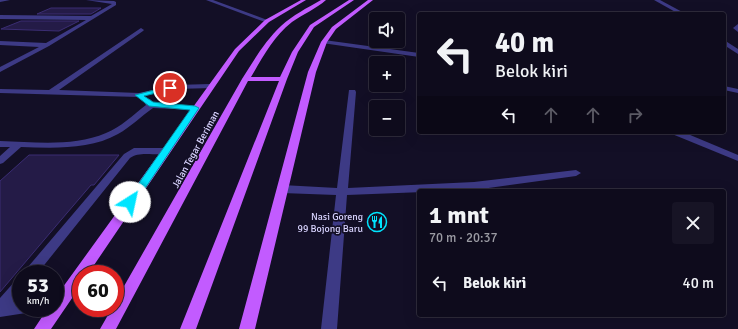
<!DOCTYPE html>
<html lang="id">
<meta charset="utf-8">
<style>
body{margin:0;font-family:Signika,sans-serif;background:#171425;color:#f1f3f6;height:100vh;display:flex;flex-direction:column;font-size:15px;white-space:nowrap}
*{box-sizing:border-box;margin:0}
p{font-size:13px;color:#9b9ba3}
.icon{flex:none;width:22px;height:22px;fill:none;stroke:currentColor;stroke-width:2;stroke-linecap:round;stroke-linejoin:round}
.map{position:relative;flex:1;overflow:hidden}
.sheet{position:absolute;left:417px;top:189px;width:309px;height:128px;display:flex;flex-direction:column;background:#0e0b1c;border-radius:4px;box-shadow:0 4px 16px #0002,0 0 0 1px #2e2b3b}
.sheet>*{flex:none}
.top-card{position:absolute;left:417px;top:12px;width:309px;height:122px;border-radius:4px;box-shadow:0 4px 16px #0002,0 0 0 1px #2e2b3b;background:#0e0b1c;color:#f1f3f6;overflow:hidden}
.controls{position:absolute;left:369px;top:12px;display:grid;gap:8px}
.controls a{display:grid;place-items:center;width:36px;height:36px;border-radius:4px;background:#0e0b1c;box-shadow:0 4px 16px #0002,0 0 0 1px #2e2b3b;font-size:20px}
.speed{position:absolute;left:12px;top:265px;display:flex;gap:8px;font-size:20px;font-weight:700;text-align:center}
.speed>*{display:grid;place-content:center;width:52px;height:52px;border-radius:50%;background:#0e0b1c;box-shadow:0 4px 16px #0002,0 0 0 1px #2e2b3b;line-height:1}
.speed small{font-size:10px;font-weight:400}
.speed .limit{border:6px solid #d22;background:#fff;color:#111}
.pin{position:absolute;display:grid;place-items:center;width:34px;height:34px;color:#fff;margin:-17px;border:2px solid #fff;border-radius:50%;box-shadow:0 1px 4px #0007}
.me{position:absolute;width:44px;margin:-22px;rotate:35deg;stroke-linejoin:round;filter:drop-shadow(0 0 3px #0008)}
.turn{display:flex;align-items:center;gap:14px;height:84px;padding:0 12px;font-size:18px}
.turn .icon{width:52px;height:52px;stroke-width:2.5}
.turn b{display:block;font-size:28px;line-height:34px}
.lanes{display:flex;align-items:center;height:38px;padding:0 12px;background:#0003;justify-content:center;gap:20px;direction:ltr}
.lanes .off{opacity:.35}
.round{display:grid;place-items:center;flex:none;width:42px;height:42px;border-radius:4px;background:#171425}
.summary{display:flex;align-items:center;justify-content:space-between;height:68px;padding:0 12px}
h1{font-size:24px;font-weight:700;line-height:30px}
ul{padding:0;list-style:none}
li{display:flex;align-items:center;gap:12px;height:52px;padding:0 12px}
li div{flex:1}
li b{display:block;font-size:15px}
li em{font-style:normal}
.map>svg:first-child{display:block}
</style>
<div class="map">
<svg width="738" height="329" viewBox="0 0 738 329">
<rect width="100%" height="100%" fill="#130f26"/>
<g fill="#241b47" stroke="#3b2d73">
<path d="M51 8H101L91 14H37Z"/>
<path d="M21 21H79L59 31 1 29Z"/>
<path d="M29 155H119L94 185H91L61 220 0 292V181Z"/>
</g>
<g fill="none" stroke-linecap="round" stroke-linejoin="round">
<g fill="#3d3a85" fill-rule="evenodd">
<path d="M0 0H10L0 2Z"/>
<path d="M86 0 114 1 116 2V5L49 46 0 72V67L39 47 0 45V41L46 43 86 20 0 19V15L91 16 112 4Z"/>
<path d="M206 0H213L270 21 265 22Z"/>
<path d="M654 0H660L686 14H679Z"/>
<path d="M738 24V32L733 28Z"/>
<path d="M141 28 144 30 143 31 59 90 139 93 175 85 210 84 214 86 213 88 175 89 139 97 0 93V89L49 90Z"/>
<path d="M324 40 419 53V57L322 43 321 42Z"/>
<path d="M724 40 738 49V54L724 45Z"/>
<path d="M724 86 738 89V93L724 90Z"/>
<path d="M349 90H355L356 92 348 188 474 182 576 170 581 173 576 176 474 190 347 195 337 329H321L336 195 282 193 278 192 277 189 278 186 282 185 337 188Z"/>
<path d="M144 99H150L153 103 195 106 199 108 195 110 153 108C141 116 131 127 118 134 90 150 53 148 21 147L3 163 0 164V156L10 147H0V141C35 142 73 147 106 133 121 127 133 115 146 105L143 101Z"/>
<path d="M671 132H683L738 155V161L672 134Z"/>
<path d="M134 148H166L171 151C163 159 142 149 130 158L37 274H22L124 154Z"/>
<path d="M21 278V294L15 302 21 301V308H28L26 313 0 317V298L16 280Z"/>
</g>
<g fill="#c25bff" fill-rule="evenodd">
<path d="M301 0H306L269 22 239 51 88 274H81V285L51 329H34L48 308H55V298L235 49 265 20Z"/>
<path d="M321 0H326C316 9 303 14 292 22 273 37 263 57 251 77H280L292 52 310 25 349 0H354L314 27 298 52 287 79 196 329H180L279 81H248L116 329H100L112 308H115V302L242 79C254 60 265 41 281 26 293 15 307 8 321 0Z"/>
<path d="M368 0H373L336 29 327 42 316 72 255 329H239L308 72 321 42 332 27Z"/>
</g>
</g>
<path fill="#00e5ff" stroke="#0095a6" d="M170 86H173V89L144 96 153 102 195 106 199 108 134 205H127L125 202 127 200 190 110 149 106 135 95Z"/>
<defs>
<g id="restaurant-ring" transform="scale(1)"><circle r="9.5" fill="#130f26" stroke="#00e5ff" stroke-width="1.5"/><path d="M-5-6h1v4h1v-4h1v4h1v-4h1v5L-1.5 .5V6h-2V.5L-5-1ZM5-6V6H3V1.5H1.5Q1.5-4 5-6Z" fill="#00e5ff"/></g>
</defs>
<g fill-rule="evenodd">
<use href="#restaurant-ring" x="377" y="222"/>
</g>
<g text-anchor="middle" stroke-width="3.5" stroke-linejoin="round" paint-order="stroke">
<g font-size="10" fill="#d9d4ff" stroke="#130f26">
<text transform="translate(195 149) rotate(-61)" y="4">Jalan Tegar Beriman</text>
</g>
<g font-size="10" fill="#d9d4ff" stroke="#130f26" text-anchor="end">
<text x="363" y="220">Nasi Goreng<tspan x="363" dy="12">99 Bojong Baru</tspan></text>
</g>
</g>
</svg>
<div class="controls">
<a><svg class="icon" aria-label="sound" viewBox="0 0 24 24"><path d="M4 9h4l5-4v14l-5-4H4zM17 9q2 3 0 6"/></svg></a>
<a>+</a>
<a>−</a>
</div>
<div class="speed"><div>53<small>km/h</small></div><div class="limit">60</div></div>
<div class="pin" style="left:170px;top:88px;background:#d93025"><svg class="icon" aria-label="arrive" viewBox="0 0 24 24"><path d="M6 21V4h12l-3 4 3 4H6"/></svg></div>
<svg class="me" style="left:130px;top:202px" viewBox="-20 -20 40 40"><circle r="19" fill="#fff"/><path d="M0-13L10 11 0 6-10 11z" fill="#00e5ff"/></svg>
<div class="top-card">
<div class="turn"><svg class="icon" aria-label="left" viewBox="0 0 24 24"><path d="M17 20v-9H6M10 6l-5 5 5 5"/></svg><div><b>40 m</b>Belok kiri</div></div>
<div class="lanes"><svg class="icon" aria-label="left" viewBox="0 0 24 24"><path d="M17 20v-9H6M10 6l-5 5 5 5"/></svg><svg class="icon off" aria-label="ahead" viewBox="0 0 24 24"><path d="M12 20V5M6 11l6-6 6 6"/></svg><svg class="icon off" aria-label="ahead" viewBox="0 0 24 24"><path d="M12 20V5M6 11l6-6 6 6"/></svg><svg class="icon off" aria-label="right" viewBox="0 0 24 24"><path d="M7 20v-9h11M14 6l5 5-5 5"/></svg></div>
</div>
<section class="sheet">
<div class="summary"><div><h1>1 mnt</h1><p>70 m · 20:37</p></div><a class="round"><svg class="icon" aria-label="close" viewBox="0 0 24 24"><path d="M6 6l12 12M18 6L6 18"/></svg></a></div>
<ul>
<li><svg class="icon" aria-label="left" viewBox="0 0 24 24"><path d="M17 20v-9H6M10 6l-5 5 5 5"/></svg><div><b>Belok kiri</b></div><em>40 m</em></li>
</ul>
</section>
</div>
